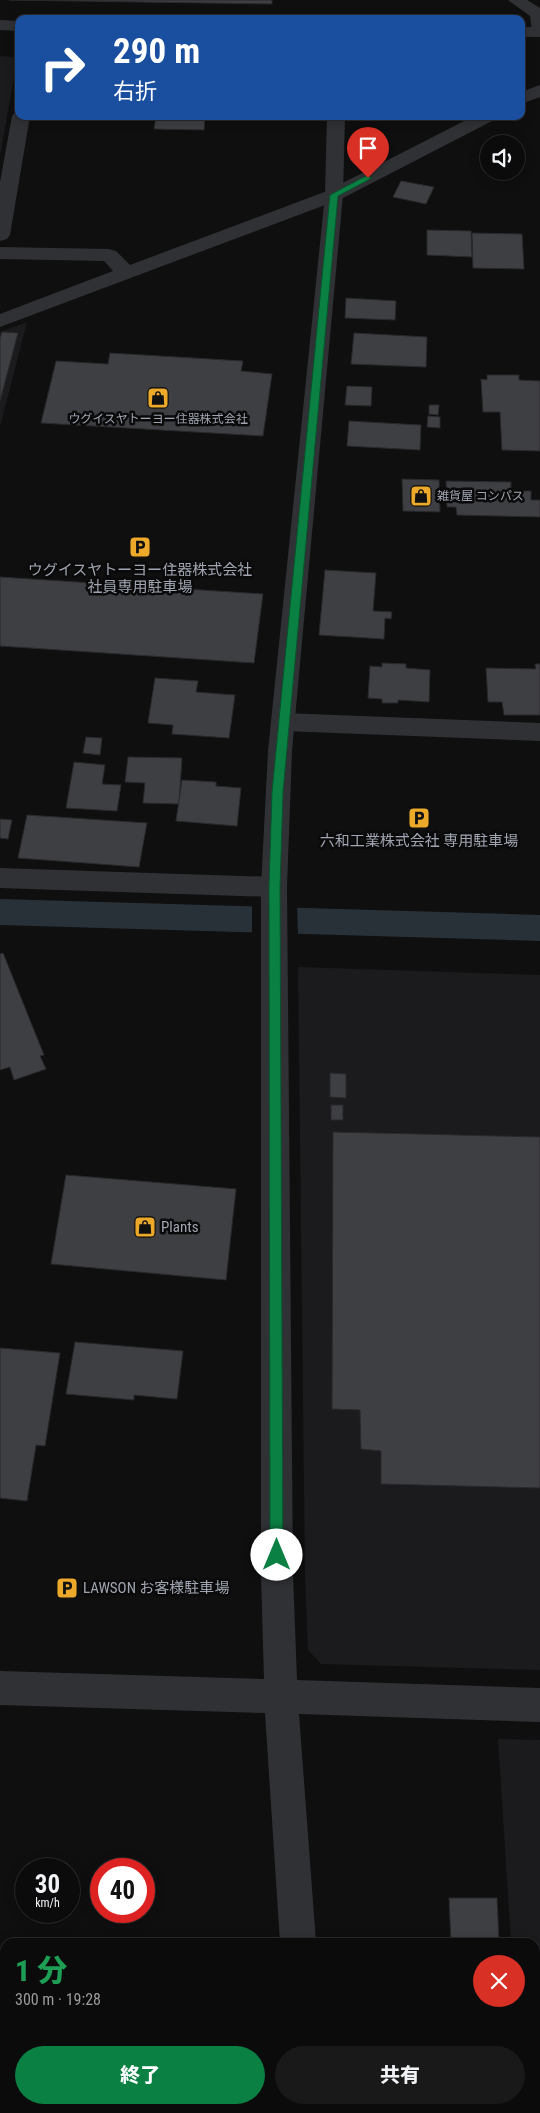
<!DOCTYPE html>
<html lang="ja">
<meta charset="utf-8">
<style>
body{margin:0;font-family:"Roboto Condensed","Noto Sans JP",sans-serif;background:#19191a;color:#f1f3f6;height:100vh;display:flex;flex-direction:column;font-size:19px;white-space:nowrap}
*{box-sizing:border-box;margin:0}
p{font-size:16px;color:#9a9b9d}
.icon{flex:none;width:28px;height:28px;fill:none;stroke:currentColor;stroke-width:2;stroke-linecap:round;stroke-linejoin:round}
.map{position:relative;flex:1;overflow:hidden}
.drawer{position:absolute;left:0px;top:1938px;width:540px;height:176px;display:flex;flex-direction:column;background:#0b0b0c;border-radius:15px 15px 0 0;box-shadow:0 2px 12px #0003,0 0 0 1px #2b2b2d}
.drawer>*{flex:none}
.guide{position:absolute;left:15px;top:15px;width:510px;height:105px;border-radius:10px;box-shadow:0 2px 12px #0003,0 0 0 1px #2b2b2d;background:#1a4fa0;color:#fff;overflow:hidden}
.controls{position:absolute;left:480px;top:135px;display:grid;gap:10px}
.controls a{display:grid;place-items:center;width:45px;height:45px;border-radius:50%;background:#0b0b0c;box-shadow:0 2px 12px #0003,0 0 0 1px #2b2b2d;font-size:25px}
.speed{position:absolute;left:15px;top:1858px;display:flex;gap:10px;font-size:25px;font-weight:700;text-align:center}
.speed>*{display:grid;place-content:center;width:65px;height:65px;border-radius:50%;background:#0b0b0c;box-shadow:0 2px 12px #0003,0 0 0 1px #2b2b2d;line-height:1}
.speed small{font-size:12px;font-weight:400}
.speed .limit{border:8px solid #d22;background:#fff;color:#111}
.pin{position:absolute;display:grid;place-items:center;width:42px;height:42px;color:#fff;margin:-51px -21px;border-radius:50% 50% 50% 0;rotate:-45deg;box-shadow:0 0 5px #0007}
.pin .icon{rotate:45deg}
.me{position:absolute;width:55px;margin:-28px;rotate:0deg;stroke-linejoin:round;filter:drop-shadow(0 0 4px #0008)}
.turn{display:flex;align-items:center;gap:18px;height:105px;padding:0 15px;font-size:22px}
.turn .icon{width:65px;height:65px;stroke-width:2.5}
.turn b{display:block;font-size:35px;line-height:42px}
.round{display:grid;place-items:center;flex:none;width:52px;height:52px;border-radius:26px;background:#19191a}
.headline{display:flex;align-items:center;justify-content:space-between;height:85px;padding:0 15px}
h1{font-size:30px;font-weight:800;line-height:38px;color:#1e9e55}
.cta{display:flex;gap:10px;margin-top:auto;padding:10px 15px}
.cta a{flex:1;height:58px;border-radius:30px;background:#0b8043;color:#fff;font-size:20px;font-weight:800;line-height:58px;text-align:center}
.cta a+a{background:#19191a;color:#f1f3f6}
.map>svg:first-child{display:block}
</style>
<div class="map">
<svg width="540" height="2113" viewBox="0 0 540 2113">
<rect width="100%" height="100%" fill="#0f0f10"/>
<g fill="#1b1b1d">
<path d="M0 56 12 57 17 60 0 156Z"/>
<path d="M27 322 0 427V332Z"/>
<path d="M298 967 540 975V1670L321 1664 308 1650 305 1574Z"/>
<path d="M498 1739 540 1740V2046H535V1942H511Z"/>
</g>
<path fill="#293138" d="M0 899 540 915V941L0 925Z"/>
<path fill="#0f0f10" d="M252 904 297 905 298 936 252 935Z"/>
<g fill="#3e3f43" stroke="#29292c">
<path d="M9 0H272V4Z"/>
<path d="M156 116H205L204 130 154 129Z"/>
<path d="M401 181 434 187 426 204 393 197Z"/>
<path d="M427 230 471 231 472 257 427 255Z"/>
<path d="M472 233 522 234 524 269 473 268Z"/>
<path d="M346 298 396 301 395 320 345 318Z"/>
<path d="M2 332 18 333 0 401V338Z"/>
<path d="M354 333 427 337 426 367 351 364Z"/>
<path d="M110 353 243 361 241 371 272 374 263 436 41 423 56 361 108 364Z"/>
<path d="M487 375H519V380L540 381V451L502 450 500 412H483L481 379 487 380Z"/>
<path d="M347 386 372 387 371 406 345 405Z"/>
<path d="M429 405H439L438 415 429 414Z"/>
<path d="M428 416 440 417V428L427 427Z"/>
<path d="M349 421 421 425 420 450 347 446Z"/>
<path d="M402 479 439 480 440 512 403 511Z"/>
<path d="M446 481 511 482V491H531V500H540V517L457 515 456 507H447Z"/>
<path d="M325 570 376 573 373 611 392 612 391 619 385 618 384 639 319 635Z"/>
<path d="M0 577 263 594 254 663 0 646Z"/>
<path d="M382 663 406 664V668L430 670 429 702 398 700V703H382V699L368 698 370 666 382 667Z"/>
<path d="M535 664H540V715H504L502 702H488L486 668 536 669Z"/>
<path d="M155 678 198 681 196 692 235 695 229 738 172 734 173 725 148 723Z"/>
<path d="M86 737 102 738 100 755 83 753Z"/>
<path d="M128 757 182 758 179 804 143 803 145 783 125 782Z"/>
<path d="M74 762 105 765 102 784 121 785 117 811 66 808Z"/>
<path d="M182 780 216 782V786L241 788 237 826 176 821Z"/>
<path d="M27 815 147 823 139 867 18 858Z"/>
<path d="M0 819 12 820 8 839 0 838Z"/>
<path d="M3 953 44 1055 40 1056 46 1069 14 1080 10 1067 0 1070V954Z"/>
<path d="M330 1073 346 1074V1098L330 1097Z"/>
<rect x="331" y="1105" width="12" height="15"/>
<path d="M333 1132 540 1137V1488L381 1484V1451L361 1449 360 1410 332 1409Z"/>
<path d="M66 1175 236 1189 226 1280 51 1264Z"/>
<path d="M75 1342 183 1351 177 1399 134 1395V1400L66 1394Z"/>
<path d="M0 1348 60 1353 45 1446 36 1445 27 1501 0 1498Z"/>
<path d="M449 1898H497L499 1942H451Z"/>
<path d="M535 2083H540V2113H497L496 2109H535Z"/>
<rect x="167" y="2109" width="75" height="4"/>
</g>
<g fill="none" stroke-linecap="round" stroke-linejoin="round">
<path fill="#303135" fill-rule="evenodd" d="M508 0H527L540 8V37L534 36 532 32 530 16Z"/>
<g fill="#303135" fill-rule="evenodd">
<path d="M540 85V97L521 104V92Z"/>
<path d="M19 111V116H30L10 235 7 239 0 241V182L12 116 15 112Z"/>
<path d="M474 116H497L494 120 341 199 0 327V314L113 271 104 261 0 259V247L109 249 116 251 130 265 327 191Z"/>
<path d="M283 713 540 723V741L283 731 274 728 271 722 274 716Z"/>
<path d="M0 868 274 877 283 880 287 887 283 894 274 897 0 888Z"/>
</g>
<g fill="#303135" fill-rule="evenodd">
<path d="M0 20 19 21V31L0 30Z"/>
<rect x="521" y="27" width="19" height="10"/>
<path d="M327 116H345L343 195 292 751 287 887 293 1574 297 1680 540 1688V1722L299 1714 316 1942H280L265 1713 0 1705V1671L264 1679 261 1574V887L268 751 325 195Z"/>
<path d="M290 2109H328L329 2113H291Z"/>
</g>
</g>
<path fill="#0b8043" stroke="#07532c" d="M366 176 372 178 338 196 283 792 280 887 283 1555 281 1559 277 1561 272 1559 270 1555 269 887 272 792 330 195Z"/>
<defs>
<g id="shop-square" transform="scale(1.125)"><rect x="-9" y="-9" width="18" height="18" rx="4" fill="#edaa2a" stroke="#0a0a0b"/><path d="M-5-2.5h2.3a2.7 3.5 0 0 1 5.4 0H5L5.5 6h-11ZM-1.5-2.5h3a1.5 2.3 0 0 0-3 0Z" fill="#111"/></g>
<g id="parking-square" transform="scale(1.125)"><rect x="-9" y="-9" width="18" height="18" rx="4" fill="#edaa2a" stroke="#0a0a0b"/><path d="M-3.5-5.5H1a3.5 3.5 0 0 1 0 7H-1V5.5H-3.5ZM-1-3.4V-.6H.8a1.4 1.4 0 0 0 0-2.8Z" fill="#111"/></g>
</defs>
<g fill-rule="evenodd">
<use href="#shop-square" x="158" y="398"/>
<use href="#shop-square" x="421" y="496"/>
<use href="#parking-square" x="140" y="547"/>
<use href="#parking-square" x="419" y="818"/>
<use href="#shop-square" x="145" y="1227"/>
<use href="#parking-square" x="67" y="1588"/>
</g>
<g text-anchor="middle" stroke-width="5" stroke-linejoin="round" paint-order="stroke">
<g font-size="12" fill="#a0a5b1" stroke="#0a0a0b">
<text x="158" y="423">ウグイスヤトーヨー住器株式会社</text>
<text x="437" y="500" text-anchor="start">雑貨屋 コンパス</text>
</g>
<g font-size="15" fill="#a0a5b1" stroke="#0a0a0b">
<text x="140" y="575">ウグイスヤトーヨー住器株式会社<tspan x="140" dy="17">社員専用駐車場</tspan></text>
<text x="419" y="846">六和工業株式会社 専用駐車場</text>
<text x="161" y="1232" text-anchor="start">Plants</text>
<text x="83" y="1593" text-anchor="start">LAWSON お客様駐車場</text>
</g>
</g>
</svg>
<div class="controls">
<a><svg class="icon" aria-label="sound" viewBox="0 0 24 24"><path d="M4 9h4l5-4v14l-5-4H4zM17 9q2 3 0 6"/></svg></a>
</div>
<div class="speed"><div>30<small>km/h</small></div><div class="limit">40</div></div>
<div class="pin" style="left:368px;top:178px;background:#d93025"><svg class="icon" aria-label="arrive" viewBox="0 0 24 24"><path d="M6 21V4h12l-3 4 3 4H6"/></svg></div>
<svg class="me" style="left:277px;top:1555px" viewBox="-20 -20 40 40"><circle r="19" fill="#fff"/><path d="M0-13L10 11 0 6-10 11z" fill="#0b8043"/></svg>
<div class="guide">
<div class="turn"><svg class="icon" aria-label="right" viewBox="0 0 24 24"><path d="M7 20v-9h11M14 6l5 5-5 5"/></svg><div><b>290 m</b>右折</div></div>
</div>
<section class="drawer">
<div class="headline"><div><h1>1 分</h1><p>300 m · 19:28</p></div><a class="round" style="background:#d93025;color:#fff"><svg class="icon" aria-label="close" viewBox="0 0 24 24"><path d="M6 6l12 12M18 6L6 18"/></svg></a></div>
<div class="cta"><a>終了</a><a>共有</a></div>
</section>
</div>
